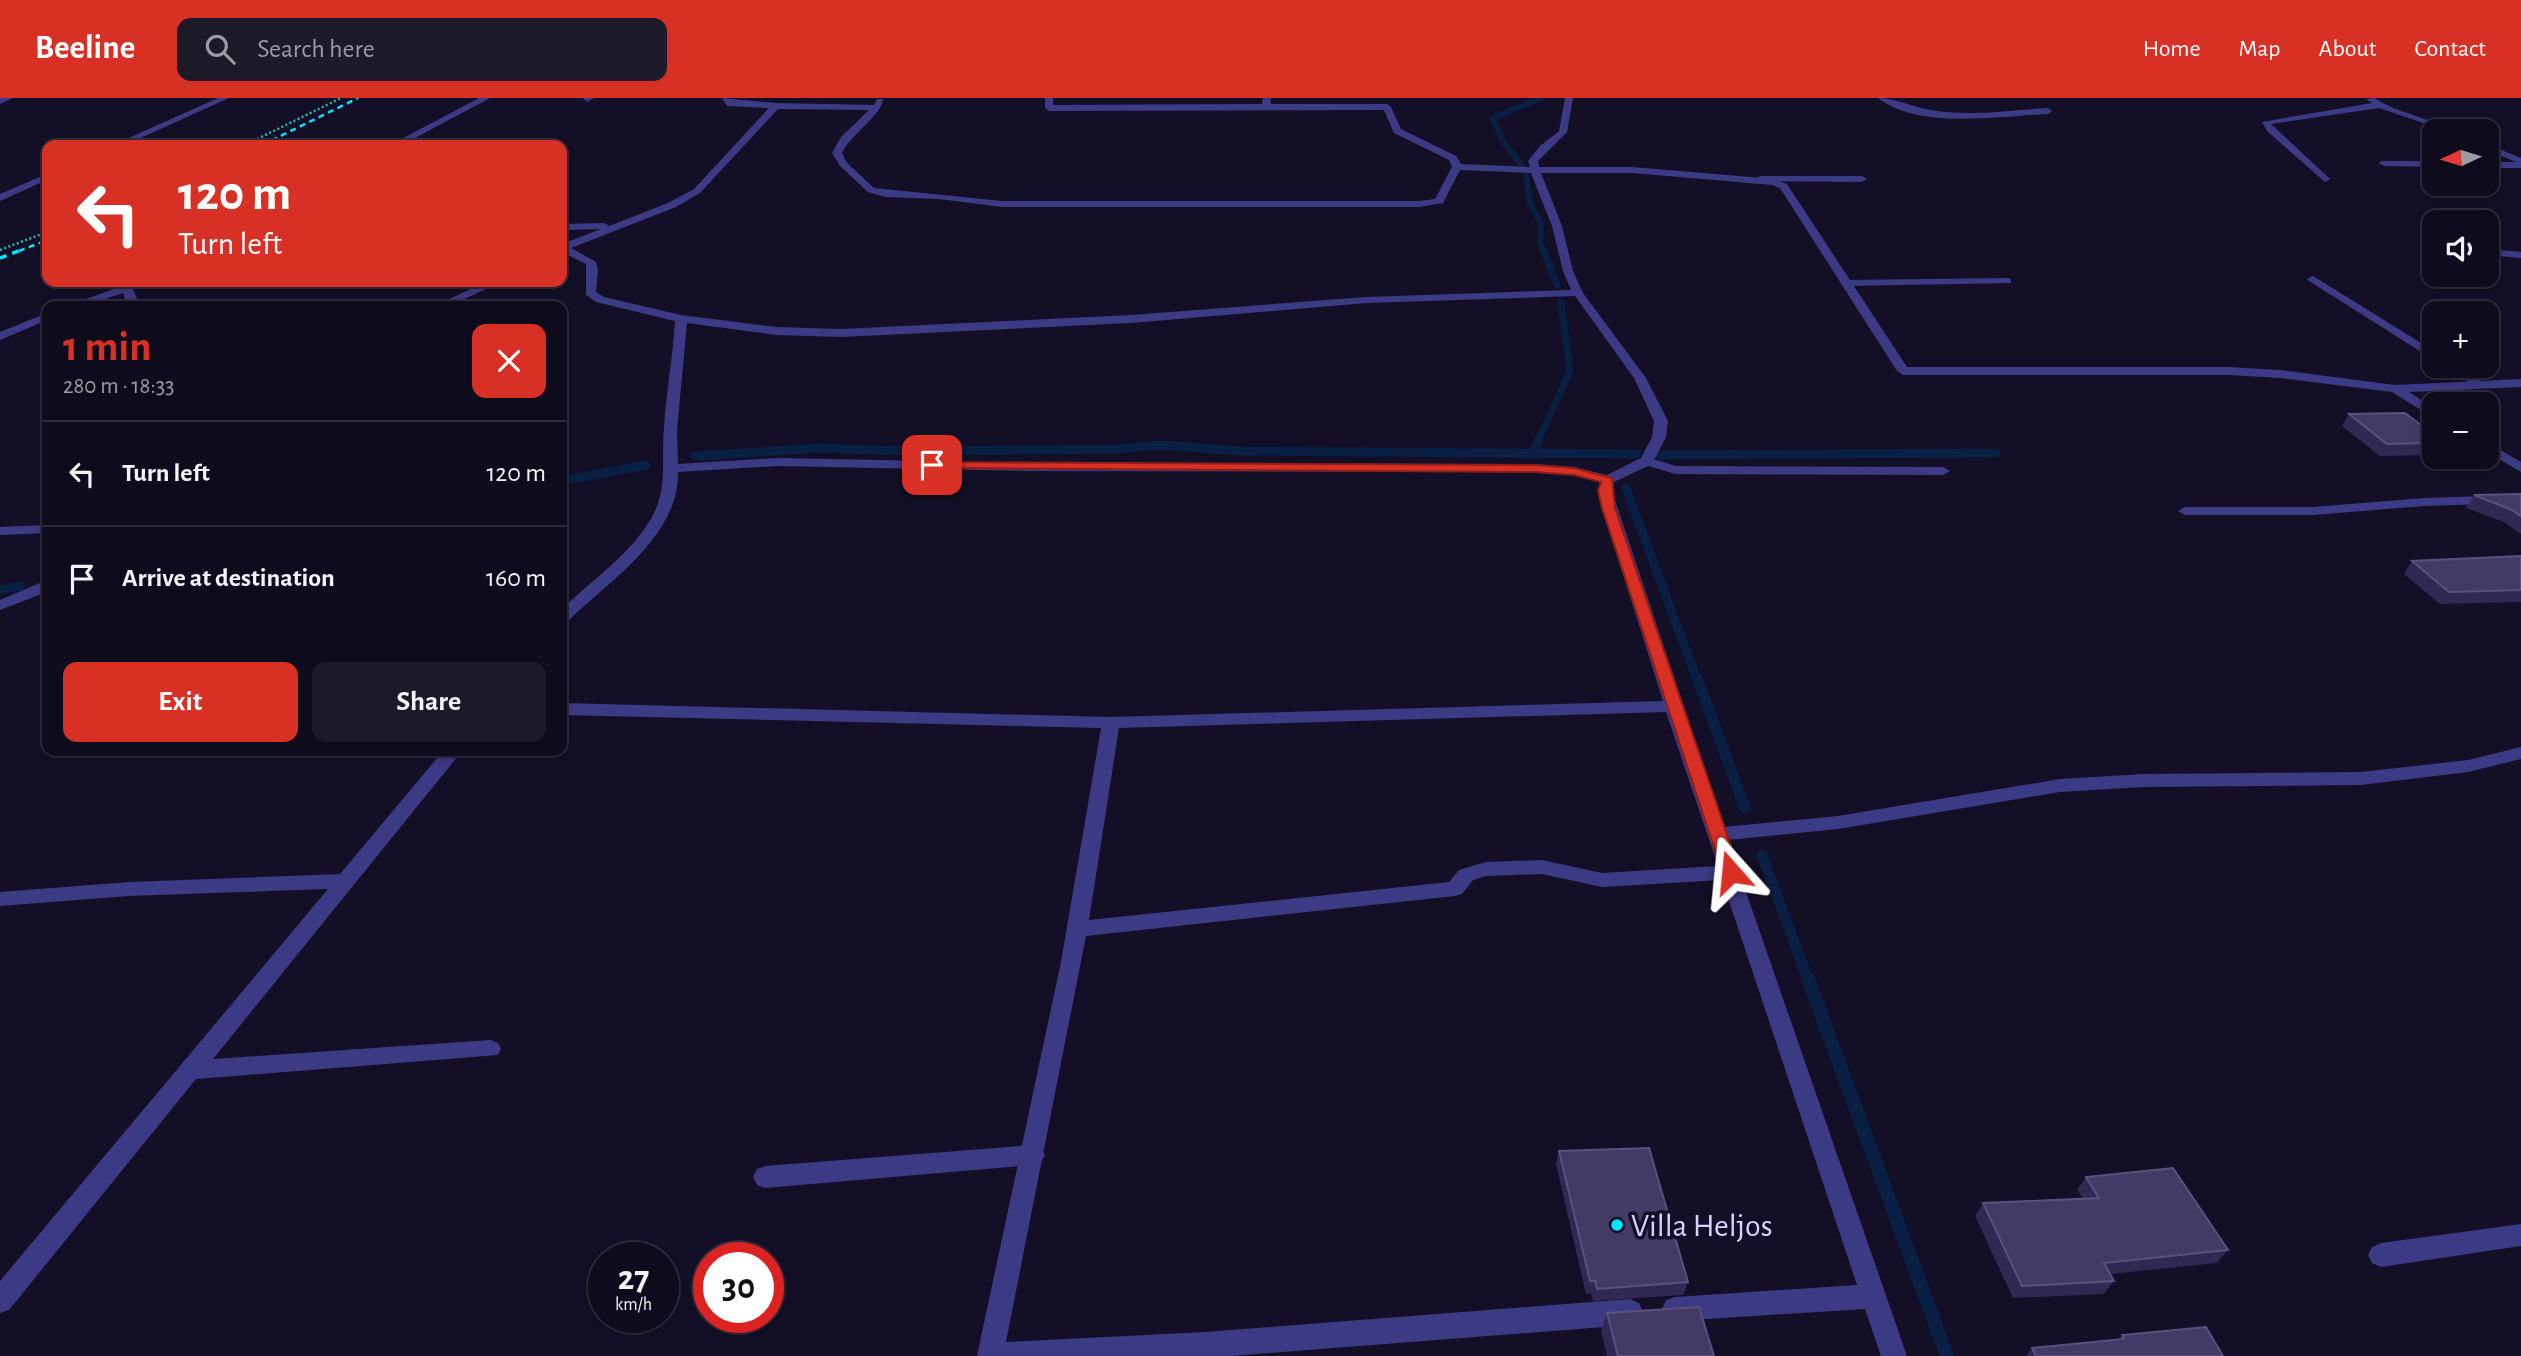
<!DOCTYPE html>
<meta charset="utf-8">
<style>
body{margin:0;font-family:"Alegreya Sans",sans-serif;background:#1c1929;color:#f1f3f6;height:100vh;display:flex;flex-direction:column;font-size:26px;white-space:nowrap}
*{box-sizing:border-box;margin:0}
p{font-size:23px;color:#9b9ba3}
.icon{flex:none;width:38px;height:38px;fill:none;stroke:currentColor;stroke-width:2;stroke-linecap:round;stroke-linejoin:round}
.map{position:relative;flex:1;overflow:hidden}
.panel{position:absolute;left:42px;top:203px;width:525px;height:455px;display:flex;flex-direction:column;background:#0e0b1c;border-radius:14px;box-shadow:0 4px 10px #0003,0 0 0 2px #2e2b3b}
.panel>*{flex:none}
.banner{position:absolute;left:42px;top:42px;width:525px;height:147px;border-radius:14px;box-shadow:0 4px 10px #0003,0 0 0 2px #2e2b3b;background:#d93025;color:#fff;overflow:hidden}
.needle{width:46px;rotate:266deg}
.tools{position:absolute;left:2422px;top:21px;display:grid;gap:14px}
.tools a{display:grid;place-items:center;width:77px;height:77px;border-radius:14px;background:#0e0b1c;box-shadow:0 4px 10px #0003,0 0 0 2px #2e2b3b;font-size:35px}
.speed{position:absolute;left:588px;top:1144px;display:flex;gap:14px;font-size:35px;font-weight:700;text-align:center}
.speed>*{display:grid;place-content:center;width:91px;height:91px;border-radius:50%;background:#0e0b1c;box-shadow:0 4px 10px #0003,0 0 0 2px #2e2b3b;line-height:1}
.speed small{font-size:18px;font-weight:400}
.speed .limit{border:10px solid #d22;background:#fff;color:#111}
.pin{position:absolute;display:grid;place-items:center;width:60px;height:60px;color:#fff;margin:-30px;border-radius:14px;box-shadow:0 4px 10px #0006}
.me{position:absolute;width:77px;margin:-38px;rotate:342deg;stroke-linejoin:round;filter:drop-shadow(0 0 5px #0008)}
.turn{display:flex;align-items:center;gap:24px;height:147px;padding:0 21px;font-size:32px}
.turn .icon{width:91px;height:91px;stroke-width:2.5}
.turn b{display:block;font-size:49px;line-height:60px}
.round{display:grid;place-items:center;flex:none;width:74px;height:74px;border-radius:14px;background:#1c1929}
.summary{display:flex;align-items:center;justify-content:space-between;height:119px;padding:0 21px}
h1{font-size:42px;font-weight:700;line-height:52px;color:#d93025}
.action{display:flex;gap:14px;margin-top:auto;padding:14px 21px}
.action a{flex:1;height:80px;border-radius:14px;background:#d93025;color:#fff;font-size:28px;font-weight:700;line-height:80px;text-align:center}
.action a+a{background:#1c1929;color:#f1f3f6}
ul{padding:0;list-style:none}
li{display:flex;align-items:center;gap:21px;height:105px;padding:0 21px;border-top:2px solid #2e2b3b}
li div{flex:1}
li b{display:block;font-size:26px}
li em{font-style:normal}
header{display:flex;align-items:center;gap:42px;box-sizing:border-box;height:98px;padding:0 35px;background:#d93025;color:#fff}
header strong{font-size:33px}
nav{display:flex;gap:38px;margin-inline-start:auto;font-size:24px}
.search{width:490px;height:63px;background:#1c1929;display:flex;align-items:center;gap:18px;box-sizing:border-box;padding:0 24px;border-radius:14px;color:#9b9ba3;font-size:26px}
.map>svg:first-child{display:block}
</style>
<header>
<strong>Beeline</strong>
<div class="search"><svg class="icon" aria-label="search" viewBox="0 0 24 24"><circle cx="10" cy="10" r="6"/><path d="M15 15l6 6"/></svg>Search here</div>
<nav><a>Home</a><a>Map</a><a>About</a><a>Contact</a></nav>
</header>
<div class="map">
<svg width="2521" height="1258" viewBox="0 0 2521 1258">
<rect width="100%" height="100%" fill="#130f26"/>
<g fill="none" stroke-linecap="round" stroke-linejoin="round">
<g stroke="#0a1f44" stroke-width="6">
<path d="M1521 66 1503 44 1493 20 1541 0"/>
<path d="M1526 78 1530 106 1541 125 1540 144 1543 153"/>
</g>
<g stroke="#0a1f44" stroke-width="7">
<path d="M1543 151 1557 187"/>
<path d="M1538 343 1570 273 1561 204"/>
</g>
<g stroke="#0a1f44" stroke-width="9">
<path d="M1532 356 1539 341"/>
<path d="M1660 357 1996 355"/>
<path d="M695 358 819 350 903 353 1117 351 1160 347 1241 353 1636 356"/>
<path d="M562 383 646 367"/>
<path d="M1626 390 1697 582"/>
<path d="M0 492 20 488"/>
</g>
<g stroke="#0a1f44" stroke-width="11">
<path d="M1697 580 1745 710"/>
<path d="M1762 757 1808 882"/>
</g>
<path stroke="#0a1f44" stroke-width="14" d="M1808 881 1947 1258"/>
<g stroke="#2fb8b0" stroke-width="2.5" stroke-dasharray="2 2.5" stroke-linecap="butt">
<path d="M245 47 341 0"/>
<path d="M0 152 47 134"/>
</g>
<g fill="#3d3a85" fill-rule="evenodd">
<path d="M583 0H594L587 4Z"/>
<path d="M2381 63H2434V69L2384 68 2379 65Z"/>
<rect x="2487" y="64" width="34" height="6"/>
<path d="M1761 78H1862L1867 81 1862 84 1758 83V79Z"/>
<path d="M2487 151 2521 154V160L2487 157Z"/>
<path d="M2313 178 2434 253V262L2309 183 2307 181Z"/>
<path d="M2007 180 2011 181V185L1846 188 1840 185 1846 182Z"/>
<path d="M2444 268H2458L2485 285 2479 289 2475 288Z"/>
<path d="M1647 359 1676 368 1943 369 1950 373 1943 377 1675 376 1642 366V360Z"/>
<path d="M1033 1047 1041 1050 1045 1057 1041 1064 1033 1067 765 1090 757 1087 753 1079 757 1071 765 1068Z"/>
</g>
<g fill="#3d3a85" fill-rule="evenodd">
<path d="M0 0H13L0 6Z"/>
<path d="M218 0H229L125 47H113Z"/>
<path d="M479 0H490L402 47H390Z"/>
<path d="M722 0 776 5 874 7 877 1H883C882 17 850 37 842 55L847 65 874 90 1002 103H1419L1435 101 1452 69 1449 62 1394 35 1384 12 1049 13 1045 10V0H1053V7L1262 6 1263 0H1271V6H1387L1391 9 1401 31 1456 58 1461 66 1530 69 1528 63 1540 48 1559 33 1565 0H1573L1567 34 1538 63 1539 69H1632L1774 81 1787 86 1907 269H2229L2280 272 2395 287 2521 281V289L2409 294 2434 310V320L2392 294 2280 280 2229 277H1903L1897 273 1780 90 1772 87 1632 75H1541L1562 128 1573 173 1583 195 1646 280 1668 323 1666 339 1652 366 1614 384 1612 393 1724 729 1838 718 2060 681 2144 676 2361 674 2468 662 2521 649V661L2468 674 2361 687 2144 689 2060 694 1838 731 1728 742 1907 1258H1881L1865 1211 1675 1223 1666 1220 1662 1211 1666 1202 1675 1199 1857 1187 1722 782 1602 789 1542 776 1486 778 1473 782 1462 796 1455 798 1086 838 1006 1244 1205 1234 1630 1201 1639 1205 1643 1214 1639 1223 1630 1227 1230 1258H977L1061 864 1101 630 562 617V605L1111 619 1663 603 1602 410 1598 393 1600 384 1574 377 1535 374 1029 373 777 368 678 374C679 439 609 483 568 523L562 525V511C592 482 631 456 652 419 668 390 661 362 664 330 666 294 673 259 675 223L596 204 586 197V166L562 154V146L601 131 562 132V126L604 125 609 128 668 105 694 91 769 10 727 8ZM778 11 869 12 841 39 832 55 840 68 868 94 885 99 939 101 1002 109H1419L1443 105 1460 72 1531 75 1552 128 1563 173 1571 192 1366 199 1131 217 841 231 777 229 681 217 604 199 596 194 598 172 596 164 571 150 676 109 700 95ZM1575 198 1634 280 1654 323 1652 339 1641 360 1607 377 1574 369 1535 366 1029 365 777 360 678 366 677 332 687 225 777 237 841 239 1131 225 1366 205ZM1666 614 1718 768 1602 775 1542 762 1486 764 1459 772 1449 784 1089 822 1119 630Z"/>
<path d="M1878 0C1897 0 1917 11 1937 13 1973 18 2011 12 2048 10L2052 13 2048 16C1999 18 1919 32 1878 0Z"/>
<path d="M2374 0 2393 10 2459 33H2447L2379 10 2271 26 2328 79 2330 81 2325 84 2267 33 2262 24 2372 5 2366 1Z"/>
<path d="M2487 46 2521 60V66L2487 52Z"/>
<path d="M47 76V82L0 103V96Z"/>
<path d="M134 184H150L133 191 140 208H128L123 195 83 208H66Z"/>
<path d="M486 184H501L449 208H434Z"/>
<path d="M47 215V222L0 242V234Z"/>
<path d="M2487 344 2521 364V374L2487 354Z"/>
<path d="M2521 397V405L2424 408 2313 417H2185L2178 413 2185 409H2313L2424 400Z"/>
<path d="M47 427V435L0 437V429Z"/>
<path d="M47 482V494L0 512V502Z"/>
<path d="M443 653H462L213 961 490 942 498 945 501 951 498 957 196 981 9 1212 0 1215V1183L328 791 129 798 0 808V794L129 784 340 776Z"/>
<path d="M2521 1126V1148L2381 1169 2372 1165 2368 1157 2372 1149 2381 1145Z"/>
</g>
<g stroke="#00e5ff" stroke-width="2.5" stroke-dasharray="6 4.5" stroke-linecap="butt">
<path d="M262 47 358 0"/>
<path d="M19 153 47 142"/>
</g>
<path stroke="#00e5ff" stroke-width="3.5" stroke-dasharray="7 6" stroke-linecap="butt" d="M0 160 24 151"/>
</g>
<g fill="#312854">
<path d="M2349 316 2434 337V357L2380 358 2342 328Z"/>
<path d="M2521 396V436L2504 424 2466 410 2474 397Z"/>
<path d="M2521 458V504L2440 506 2404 476 2412 463Z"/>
<path d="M1559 1053 1688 1184 1683 1197 1593 1203 1591 1195 1586 1196 1556 1066Z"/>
<path d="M2086 1079 2228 1152 2217 1165 2110 1176 2114 1183 2104 1196 2013 1200 1975 1118 1983 1105 2083 1100 2077 1092Z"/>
<path d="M1607 1215 1714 1258H1607L1601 1233Z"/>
<path d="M2122 1237 2223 1258H2026L2032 1250 2118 1242Z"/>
</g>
<g fill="#433a66" stroke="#5a527e" stroke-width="2">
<path d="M2405 315 2434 337V345L2387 346 2349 316Z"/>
<path d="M2521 396V418L2512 412 2474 397Z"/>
<path d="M2521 458V492L2449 494 2412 463Z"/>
<path d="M1649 1050 1688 1184 1597 1191 1595 1183H1590L1559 1053Z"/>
<path d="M2173 1070 2228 1152 2104 1165 2114 1183 2022 1188 1983 1105 2099 1100 2086 1079Z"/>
<path d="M1699 1209 1714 1258H1618L1607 1215Z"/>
<path d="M2206 1229 2223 1258H2036L2032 1250 2124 1241 2122 1237Z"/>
</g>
<path fill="#d93025" stroke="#8d1f18" stroke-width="2" d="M932 364 1535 367 1574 370 1612 380 1615 410 1740 774 1737 779H1725L1722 774 1602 410 1598 393 1601 384 1574 377 1535 374 928 370 926 367Z"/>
<circle fill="#00e5ff" stroke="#130f26" stroke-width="2.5" cx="1617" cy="1127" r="7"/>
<g text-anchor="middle" stroke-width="7" stroke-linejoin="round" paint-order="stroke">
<g font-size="32" fill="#d9d4ff" stroke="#130f26" text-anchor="start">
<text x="1631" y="1138">Villa Heljos</text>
</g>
</g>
</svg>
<div class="tools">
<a><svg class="needle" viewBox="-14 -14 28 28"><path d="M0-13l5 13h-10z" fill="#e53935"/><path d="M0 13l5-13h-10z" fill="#9b9ba3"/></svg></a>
<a><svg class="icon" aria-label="sound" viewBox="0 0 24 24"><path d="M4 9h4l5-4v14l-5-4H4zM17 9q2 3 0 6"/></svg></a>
<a>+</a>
<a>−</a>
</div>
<div class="speed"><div>27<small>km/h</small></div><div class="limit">30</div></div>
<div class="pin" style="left:932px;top:367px;background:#d93025"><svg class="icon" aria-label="arrive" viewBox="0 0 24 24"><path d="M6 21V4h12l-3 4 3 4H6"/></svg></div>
<svg class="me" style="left:1731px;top:774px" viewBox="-20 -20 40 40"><path d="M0-17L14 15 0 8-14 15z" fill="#d93025" stroke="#fff" stroke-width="4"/></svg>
<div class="banner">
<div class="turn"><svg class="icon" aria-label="left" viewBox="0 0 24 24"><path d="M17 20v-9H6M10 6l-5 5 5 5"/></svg><div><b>120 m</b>Turn left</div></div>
</div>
<section class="panel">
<div class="summary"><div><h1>1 min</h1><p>280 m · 18:33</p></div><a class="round" style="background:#d93025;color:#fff"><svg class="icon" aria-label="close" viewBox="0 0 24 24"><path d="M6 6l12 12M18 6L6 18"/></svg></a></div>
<ul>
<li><svg class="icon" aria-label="left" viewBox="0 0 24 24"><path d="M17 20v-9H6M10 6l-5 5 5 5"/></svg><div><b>Turn left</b></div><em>120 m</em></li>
<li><svg class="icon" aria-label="arrive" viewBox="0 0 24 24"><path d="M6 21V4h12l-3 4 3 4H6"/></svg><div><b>Arrive at destination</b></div><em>160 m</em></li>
</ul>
<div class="action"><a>Exit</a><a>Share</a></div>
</section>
</div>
